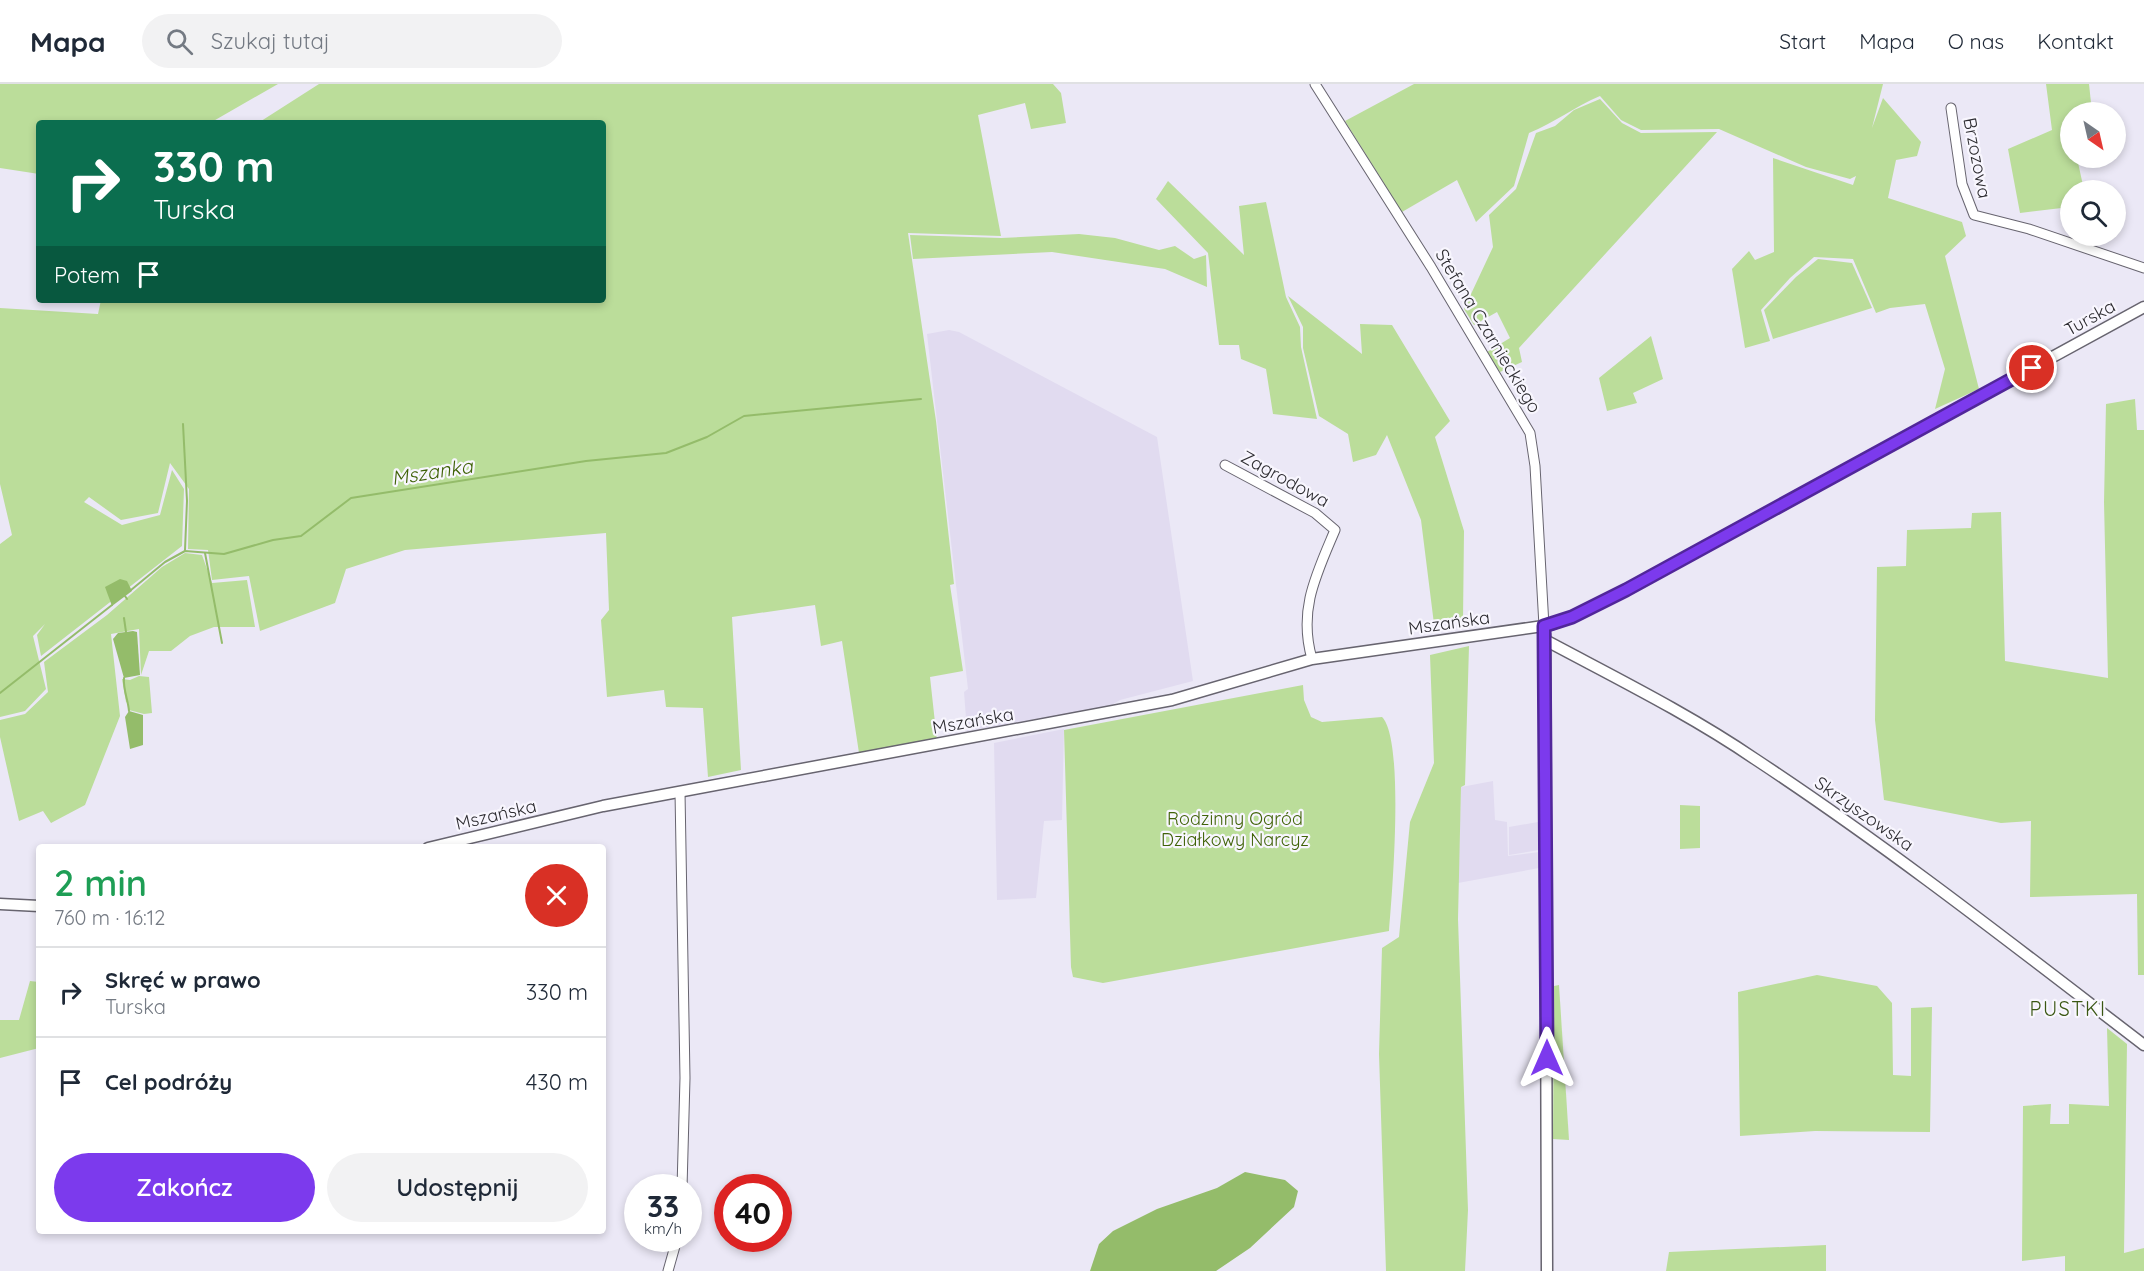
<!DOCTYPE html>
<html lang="pl">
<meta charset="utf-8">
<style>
body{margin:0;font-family:Quicksand,sans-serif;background:#f2f2f3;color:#1f2937;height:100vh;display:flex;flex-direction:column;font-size:22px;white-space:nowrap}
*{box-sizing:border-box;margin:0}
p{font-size:20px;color:#747a83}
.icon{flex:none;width:33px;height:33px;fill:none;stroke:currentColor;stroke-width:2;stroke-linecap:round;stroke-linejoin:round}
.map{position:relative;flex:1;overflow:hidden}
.panel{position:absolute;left:36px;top:760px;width:570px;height:390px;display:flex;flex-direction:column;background:#fff;border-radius:6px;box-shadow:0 3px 9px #0003}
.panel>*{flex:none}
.hud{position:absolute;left:36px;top:36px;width:570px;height:183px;border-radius:6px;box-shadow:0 3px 9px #0003;background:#0b6e4f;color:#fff;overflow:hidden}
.needle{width:39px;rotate:146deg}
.controls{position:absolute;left:2060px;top:18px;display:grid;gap:12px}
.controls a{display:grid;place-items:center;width:66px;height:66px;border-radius:50%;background:#fff;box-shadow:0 3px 9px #0003;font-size:30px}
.speed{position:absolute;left:624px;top:1090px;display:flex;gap:12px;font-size:30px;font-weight:700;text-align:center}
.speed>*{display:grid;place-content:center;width:78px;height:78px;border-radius:50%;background:#fff;box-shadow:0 3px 9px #0003;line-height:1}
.speed small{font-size:15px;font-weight:400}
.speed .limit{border:9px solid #d22;background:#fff;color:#111}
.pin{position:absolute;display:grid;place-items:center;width:51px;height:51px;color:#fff;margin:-26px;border:3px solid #fff;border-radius:50%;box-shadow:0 2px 6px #0007}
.me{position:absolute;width:66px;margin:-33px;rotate:0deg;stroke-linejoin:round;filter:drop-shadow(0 0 4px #0008)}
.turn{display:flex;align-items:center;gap:21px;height:126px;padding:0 18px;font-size:27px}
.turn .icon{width:78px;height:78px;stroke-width:2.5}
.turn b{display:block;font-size:42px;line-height:51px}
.then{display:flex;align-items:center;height:57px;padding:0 18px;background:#0003;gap:12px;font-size:22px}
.round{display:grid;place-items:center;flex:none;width:63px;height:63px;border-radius:32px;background:#f2f2f3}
.head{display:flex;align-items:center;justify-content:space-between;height:102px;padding:0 18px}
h1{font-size:36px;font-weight:600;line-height:45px;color:#1e9e55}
.primary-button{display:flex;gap:12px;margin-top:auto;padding:12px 18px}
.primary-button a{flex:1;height:69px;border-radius:36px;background:#7c3aed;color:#fff;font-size:24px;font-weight:600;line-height:69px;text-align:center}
.primary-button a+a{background:#f2f2f3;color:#1f2937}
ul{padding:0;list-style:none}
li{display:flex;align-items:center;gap:18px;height:90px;padding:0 18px;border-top:2px solid #e0e1e3}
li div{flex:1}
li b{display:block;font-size:22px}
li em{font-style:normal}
header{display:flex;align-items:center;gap:36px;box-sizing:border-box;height:84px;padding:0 30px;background:#fff;border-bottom:2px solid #e0e1e3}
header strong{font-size:28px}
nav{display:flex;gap:33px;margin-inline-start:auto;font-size:21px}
.search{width:420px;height:54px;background:#f2f2f3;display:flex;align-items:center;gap:15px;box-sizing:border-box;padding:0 21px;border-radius:33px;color:#747a83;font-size:22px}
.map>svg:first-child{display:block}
</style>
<header>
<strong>Mapa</strong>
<div class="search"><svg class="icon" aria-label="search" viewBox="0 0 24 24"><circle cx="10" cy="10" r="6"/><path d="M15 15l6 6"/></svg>Szukaj tutaj</div>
<nav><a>Start</a><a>Mapa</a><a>O nas</a><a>Kontakt</a></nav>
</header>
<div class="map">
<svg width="2144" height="1187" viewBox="0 0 2144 1187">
<rect width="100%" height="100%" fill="#ebe8f6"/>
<g fill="#e1dbf0">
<path d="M949 246 959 248 1157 353 1193 597 1120 616 1110 622 967 647 964 608 968 605 927 250Z"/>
<path d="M1064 645 1062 736 1044 737 1036 814 997 816 994 659Z"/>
<path d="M1493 697 1495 736 1507 738 1508 772 1539 768V784L1458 799 1461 703Z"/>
<path d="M1538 738 1539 766 1509 771V743Z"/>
</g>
<g fill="#bbdd9a">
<path d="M0 0H278L210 39H39V90L0 84Z"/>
<path d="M319 0H1053L1061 9 1066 39 1031 45 1025 19 978 31 1001 152 908 149 936 337 954 500 950 501 963 587 930 593 937 657 859 669 842 557 821 562 815 521 732 533 741 686 708 693 703 624 666 623 664 606 607 613 601 536 609 526 606 449 405 466 346 485 335 519 260 547 249 492 212 496 208 466 188 465 189 405 170 379 158 429 121 436 89 413 84 418 122 441 160 431 172 386 184 405 182 462 41 572 37 551 45 540 33 552 46 605 25 627 0 633V460L12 451 0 400V224L98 230 101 216H603V39H258Z"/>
<path d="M1414 0H1883L1872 44 1883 14 1921 58 1917 72 1896 76 1888 114 1962 138 1966 152 1945 172 1979 305 1935 325 1945 285 1925 220 1890 224 1876 229 1853 175 1814 173 1790 194 1761 226 1770 257 1745 264 1732 185 1749 167 1755 176 1774 168 1773 74 1853 101 1856 92 1850 95 1806 83 1719 45 1641 46 1621 36 1600 12C1574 23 1554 39 1529 49L1514 102 1476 138 1457 96 1402 128 1345 37Z"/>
<path d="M2046 0H2089L2092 28H2070V74H2077L2084 106H2070V123L2020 129 2008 65 2052 46Z"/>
<path d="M1600 15 1622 39 1641 49 1717 48 1519 264 1522 278 1500 288 1487 268 1510 254 1497 228 1474 241 1464 225 1493 163 1489 131 1516 105 1536 49 1555 42 1574 26Z"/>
<path d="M1168 97 1244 171 1239 122 1266 118 1286 213 1300 243 1301 263 1317 335 1273 330 1266 285 1241 275 1239 261H1219L1208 169 1156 115Z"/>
<path d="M1079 150 1115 154 1159 166 1175 162 1194 175 1206 171 1207 203 1165 185 1052 168 913 175 910 151 1001 154Z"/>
<path d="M1818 175 1852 179 1872 224 1773 255 1764 226 1796 193Z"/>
<path d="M1288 212 1362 270 1360 240 1392 241 1450 337 1435 353 1464 447 1463 536 1434 540 1421 436 1387 351 1376 371 1353 378 1348 350 1319 332 1303 264V243Z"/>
<path d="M1651 252 1663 295 1633 309 1637 319 1607 327 1599 294Z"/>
<path d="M2135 315 2137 346H2144V891H2138L2137 810 2030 813 2031 737 2001 739 1884 716 1875 636 1877 483 1906 482 1907 446 1971 444 1972 429 2001 428 2005 577 2108 594 2104 418 2106 320Z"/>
<path d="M185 469 202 471 212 499 247 496 255 543H214L190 552 171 567H149L141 591 139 545 111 550 120 632 85 721 51 739 43 727 19 737 0 653V636L25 630 48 608 44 578 107 531 162 483Z"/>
<path d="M1469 562 1465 701 1461 703 1458 835 1468 1126 1465 1187H1386L1379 970 1382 864 1399 853 1410 738 1434 679 1430 571Z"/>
<path d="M139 592 149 593 152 629 144 630 129 626V620L126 618 122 595 130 596Z"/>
<path d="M1303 601 1304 616 1311 633 1322 638 1382 633C1405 656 1392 811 1389 847L1103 899 1073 893 1071 883 1064 646Z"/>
<path d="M1680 721 1700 722V764L1680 765Z"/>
<path d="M1817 891 1877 902 1892 919 1893 991 1911 992V924L1932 923 1930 1048 1815 1047 1740 1052 1738 908Z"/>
<path d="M30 897 39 898V964L0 974V936H19Z"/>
<path d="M1559 901 1569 1056 1553 1055 1554 902Z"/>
<path d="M2107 944 2127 960 2124 1169 2144 1164V1187H2065V1172L2022 1177 2023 1022 2051 1020 2050 1040H2069V1020L2109 1022Z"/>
<path d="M1826 1161V1187H1666L1669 1168Z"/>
</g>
<g fill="#94bc6a">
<path d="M120 495 127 497 132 507 112 522 105 503Z"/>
<path d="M133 547 137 548 140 591 124 594 113 555 118 549Z"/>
<path d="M129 627 143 631V661L130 665 125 633Z"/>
<path d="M1245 1088 1285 1096 1298 1107 1294 1123 1250 1164 1216 1187H1090L1099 1160 1113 1147 1157 1125 1217 1104Z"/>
</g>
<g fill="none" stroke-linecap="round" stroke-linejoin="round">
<g stroke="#94bc6a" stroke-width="2">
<path d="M183 340 187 417 185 466"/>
<path d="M205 469 222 559"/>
<path d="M131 506 165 478 185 467 224 470 273 456 301 452 351 414 586 377 666 369 707 353 744 332 921 315"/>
<path d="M125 512 127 515"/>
<path d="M124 534 126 548"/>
<path d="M124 594C123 606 128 615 129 627"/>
<path d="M0 609 112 521"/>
</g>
<g stroke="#67646f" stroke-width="11">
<g id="minor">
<path d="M1315 0 1431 183 1530 349 1535 382 1544 542"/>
<path d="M1951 24 1962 100 1974 131 2029 145 2144 184"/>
<path d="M1225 381 1315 429 1335 446C1316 491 1298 526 1312 575"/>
<path d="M680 708 685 994 682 1104"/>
<path d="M668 1187 677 1155"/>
</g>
</g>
<g stroke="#67646f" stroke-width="13">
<g id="tertiary">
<path d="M1545 551 1547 1187"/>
<path d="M1545 556C1616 594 1689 630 1755 675 1890 764 2016 863 2144 961"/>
<path d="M428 764 603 722 1172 616 1312 575 1550 541 1575 532 1626 506 2144 223"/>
<path d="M0 820 39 822"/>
</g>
</g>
<use href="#minor" stroke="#fff" stroke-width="9"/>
<use href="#tertiary" stroke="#fff" stroke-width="10"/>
</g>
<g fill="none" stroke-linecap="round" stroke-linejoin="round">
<g stroke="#51269a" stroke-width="15">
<path id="route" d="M1547 974 1544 542 1572 533 1626 506 2032 284"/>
</g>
<use href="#route" stroke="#7c3aed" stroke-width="10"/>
</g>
<g text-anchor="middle" stroke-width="4.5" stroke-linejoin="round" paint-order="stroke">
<g font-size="18" fill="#2e2d32" stroke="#f8f6fe">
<text transform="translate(1977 74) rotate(79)" y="6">Brzozowa</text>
<text transform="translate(2090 234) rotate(-29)" y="6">Turska</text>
<text transform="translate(1488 247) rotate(59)" y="6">Stefana Czarnieckiego</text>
<text transform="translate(1285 395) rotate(29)" y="6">Zagrodowa</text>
<text transform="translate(1449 539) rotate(-8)" y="6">Mszańska</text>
<text transform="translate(973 637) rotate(-10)" y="6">Mszańska</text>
<text transform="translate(1864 730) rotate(35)" y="6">Skrzyszowska</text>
<text transform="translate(496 731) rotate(-13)" y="6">Mszańska</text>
</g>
<g font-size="18" fill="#406308" stroke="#f8f6fe">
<text x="1235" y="741">Rodzinny Ogród<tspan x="1235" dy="21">Działkowy Narcyz</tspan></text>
</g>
<g font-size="20" font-style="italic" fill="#3f6207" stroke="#f8f6fe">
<text transform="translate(432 388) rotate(-9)" y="7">Mszanka</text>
</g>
<g font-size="20" letter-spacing="1.5" fill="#3a5713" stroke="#f8f6fe">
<text x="2068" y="932">PUSTKI</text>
</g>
</g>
</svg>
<div class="controls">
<a><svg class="needle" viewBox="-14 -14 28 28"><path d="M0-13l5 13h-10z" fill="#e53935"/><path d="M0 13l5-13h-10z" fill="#747a83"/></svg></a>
<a><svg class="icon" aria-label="search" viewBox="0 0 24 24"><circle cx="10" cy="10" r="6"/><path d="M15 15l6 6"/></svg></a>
</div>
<div class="speed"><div>33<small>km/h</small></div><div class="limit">40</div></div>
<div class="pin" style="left:2032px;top:284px;background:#d93025"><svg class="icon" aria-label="arrive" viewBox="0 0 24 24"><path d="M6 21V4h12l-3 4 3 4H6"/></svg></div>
<svg class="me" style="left:1547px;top:974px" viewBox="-20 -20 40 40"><path d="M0-17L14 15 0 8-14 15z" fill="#7c3aed" stroke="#fff" stroke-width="4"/></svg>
<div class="hud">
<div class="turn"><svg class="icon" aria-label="right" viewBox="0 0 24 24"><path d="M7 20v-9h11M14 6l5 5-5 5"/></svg><div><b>330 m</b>Turska</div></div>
<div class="then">Potem<svg class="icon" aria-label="arrive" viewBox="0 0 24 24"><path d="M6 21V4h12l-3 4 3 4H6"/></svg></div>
</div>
<section class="panel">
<div class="head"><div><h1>2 min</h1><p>760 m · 16:12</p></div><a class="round" style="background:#d93025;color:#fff"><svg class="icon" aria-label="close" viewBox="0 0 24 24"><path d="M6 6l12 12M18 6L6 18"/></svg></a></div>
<ul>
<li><svg class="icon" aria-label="right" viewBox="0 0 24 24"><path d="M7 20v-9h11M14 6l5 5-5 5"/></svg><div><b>Skręć w prawo</b><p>Turska</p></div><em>330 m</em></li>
<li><svg class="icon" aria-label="arrive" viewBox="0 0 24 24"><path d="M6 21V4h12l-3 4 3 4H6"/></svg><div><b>Cel podróży</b></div><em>430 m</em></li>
</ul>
<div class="primary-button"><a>Zakończ</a><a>Udostępnij</a></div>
</section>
</div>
